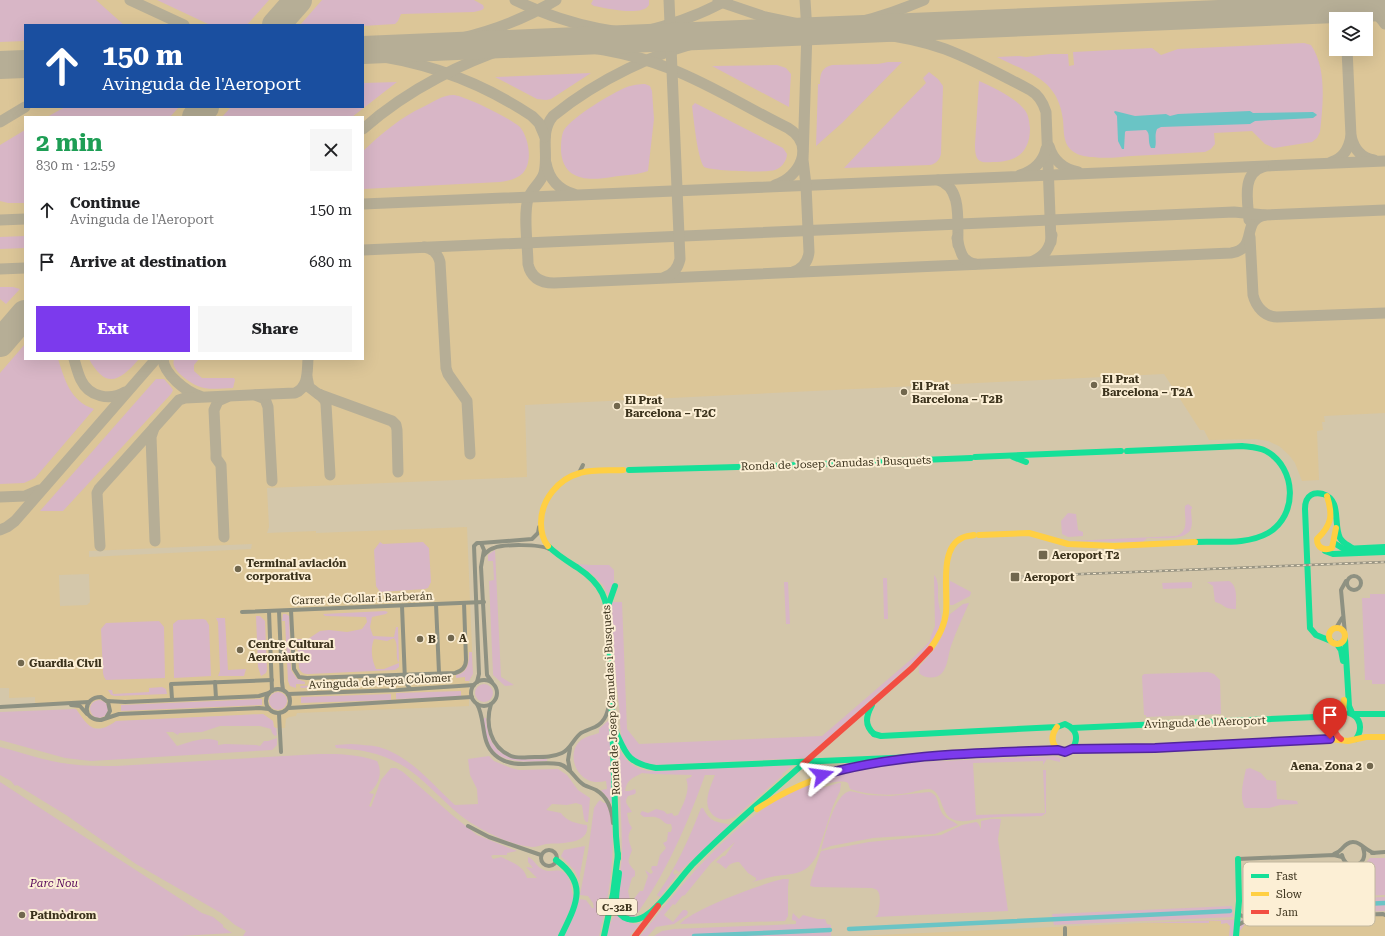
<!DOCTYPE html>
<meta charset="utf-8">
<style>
body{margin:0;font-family:"Roboto Serif",serif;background:#f6f6f6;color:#202124;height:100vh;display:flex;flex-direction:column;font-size:15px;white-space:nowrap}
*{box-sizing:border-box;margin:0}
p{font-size:13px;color:#757577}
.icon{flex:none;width:22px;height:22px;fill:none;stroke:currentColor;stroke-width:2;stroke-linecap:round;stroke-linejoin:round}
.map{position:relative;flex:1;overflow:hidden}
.details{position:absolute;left:24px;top:116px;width:340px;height:244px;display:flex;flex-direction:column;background:#fff;border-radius:0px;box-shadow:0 4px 16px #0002}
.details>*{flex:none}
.banner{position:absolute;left:24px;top:24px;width:340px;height:84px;border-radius:0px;box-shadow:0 4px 16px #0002;background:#1a4fa0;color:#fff;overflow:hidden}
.controls{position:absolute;left:1329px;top:12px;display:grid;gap:8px}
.controls a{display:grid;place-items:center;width:44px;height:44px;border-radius:0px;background:#fff;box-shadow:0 4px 16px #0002;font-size:20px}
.pin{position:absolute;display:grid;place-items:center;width:34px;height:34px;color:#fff;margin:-41px -17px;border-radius:50% 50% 50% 0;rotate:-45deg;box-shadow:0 0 4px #0007}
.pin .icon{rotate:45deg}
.me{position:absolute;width:44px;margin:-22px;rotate:74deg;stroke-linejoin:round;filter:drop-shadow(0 0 3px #0008)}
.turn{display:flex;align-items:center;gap:14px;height:84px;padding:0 12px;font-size:18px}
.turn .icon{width:52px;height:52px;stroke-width:2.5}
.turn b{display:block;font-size:28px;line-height:34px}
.round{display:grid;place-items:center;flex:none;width:42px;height:42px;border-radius:0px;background:#f6f6f6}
.overview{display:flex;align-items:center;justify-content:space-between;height:68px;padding:0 12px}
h1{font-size:24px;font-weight:700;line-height:30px;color:#1e9e55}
.primary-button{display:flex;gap:8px;margin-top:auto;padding:8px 12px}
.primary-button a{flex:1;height:46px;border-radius:0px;background:#7c3aed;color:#fff;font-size:16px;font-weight:700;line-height:46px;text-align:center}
.primary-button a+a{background:#f6f6f6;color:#202124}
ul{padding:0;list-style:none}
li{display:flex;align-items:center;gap:12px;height:52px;padding:0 12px}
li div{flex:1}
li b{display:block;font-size:15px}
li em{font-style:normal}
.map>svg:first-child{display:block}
</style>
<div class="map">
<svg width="1385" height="936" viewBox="0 0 1385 936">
<rect width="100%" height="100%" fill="#d4c7aa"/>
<g fill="#dcc698" fill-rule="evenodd">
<path d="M0 0H1385V413L1324 416 1325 422H1322L1323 430 1317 431 1319 480 1302 481 1295 463 1289 455 1279 446 1268 441 1256 439 1209 440 1204 430H1200L1164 374 525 405 527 477 267 488 269 527 267 533 316 531V533L467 527 473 674 469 681V706L297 713 296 716 289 717 286 719 285 728H274L273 721 263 714 116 721 108 727 100 728H91L83 720 76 709 67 704 35 705V697L9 698V688H0ZM1336 19H1366V49H1336ZM25 25H363V107H25ZM25 117H363V359H25ZM252 544 251 549 89 557V551ZM89 574 90 602 87 605 60 606 59 575Z"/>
<path d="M1385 913V936H856L1142 923Z"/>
</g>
<g fill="#d8b6c6" fill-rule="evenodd">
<path d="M0 0H96L124 25H25V41L0 42Z"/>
<path d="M157 0H269L247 25 208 24Z"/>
<path d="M322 0H474L483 5 484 8 482 10 474 12 401 14 398 21 395 24 363 26 302 25 301 24Z"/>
<path d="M593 0H649V5C642 17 605 8 594 6L591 4Z"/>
<path d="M1304 43 1311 45C1327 68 1323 105 1320 132L1317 138 1312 142 1274 148 1265 144 1252 131 1214 133 1215 144 1211 149 1205 152C1181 153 1157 155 1132 156 1120 157 1106 159 1093 157 1085 157 1076 155 1070 149 1063 141 1064 131 1063 120 1058 79 1030 74 997 57L1019 56 1026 57 1050 54H1068L1069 66 1074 65 1073 52 1152 48 1161 55 1178 49Z"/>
<path d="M888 62H902L842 123 816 146 818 84H820C820 74 821 68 832 65L878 64Z"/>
<path d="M777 65 786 68 791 74 789 107 712 66Z"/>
<path d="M929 72 938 79 943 86 941 154C940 159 936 164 930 165L844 168 861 150 926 83 923 78Z"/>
<path d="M591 73 551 99 546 100 537 99 495 77Z"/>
<path d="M979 81C991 86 1015 98 1023 108 1029 114 1029 121 1030 128 1030 153 1016 162 993 162 989 162 983 163 980 161 975 158 975 150 975 144Z"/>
<path d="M397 82 352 117H222L231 107H363V83Z"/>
<path d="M645 84 650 86 652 91 654 119 648 171C638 175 624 175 612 177 589 181 563 181 561 151 561 144 561 136 564 130 572 117 612 93 627 87 632 85 640 84 645 84Z"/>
<path d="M454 95C467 97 510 118 520 127 529 138 533 162 523 173 517 179 508 181 500 182L363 189V151C381 134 401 117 423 107 434 102 441 95 454 95Z"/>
<path d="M695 103 783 148 787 154C787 161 781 168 775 170 765 173 713 171 704 167 697 156 694 120 692 106Z"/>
<path d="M65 107H179L170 117H47Z"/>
<path d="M25 130V203H8L0 201V145Z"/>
<path d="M25 236V248L0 249V237Z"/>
<path d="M0 287H13L20 289 6 304 0 299Z"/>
<path d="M25 344V359H58C65 380 70 401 94 409L35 478 24 483 0 484V373Z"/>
<path d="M89 359H139C120 381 106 390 89 359Z"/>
<path d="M174 359H199L194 365V371L202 378H234L235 380 233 388C209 389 201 392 181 375 176 370 172 366 174 359Z"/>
<path d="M156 379H164L171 387 173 390 171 394 63 511H40Z"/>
<path d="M1188 504 1192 507V509H1191C1191 515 1193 523 1191 528 1188 541 1158 538 1147 538L1143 542 1070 541 1176 536C1190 531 1184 518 1185 506Z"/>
<path d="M1068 513 1076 514 1078 530 1083 532V536L1068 537 1062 534 1061 521Z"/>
<path d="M380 542 383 544 423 542 429 548 431 582 428 588 425 589 380 592 376 586 374 550Z"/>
<path d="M495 550 501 677 514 685 505 686 493 675V673L489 581 494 580 493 561H488V555Z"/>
<path d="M577 564 590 565H609L614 570V583L609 596 603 585 592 574Z"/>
<path d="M934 575C939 580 938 590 938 597 938 603 940 609 941 616 942 632 929 646 919 657L806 758 658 765C648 764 637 764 630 756 618 742 621 722 619 706 615 672 612 637 612 602H622L627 729 639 744 822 736 915 656 929 642 935 626Z"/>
<path d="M883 578H887L888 619H884Z"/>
<path d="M950 581C951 581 969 591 971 592L970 596 953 605H950Z"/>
<path d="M1229 581C1238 586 1236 599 1236 609 1222 609 1225 604 1215 602L1213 586 1207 582Z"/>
<path d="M784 582H788L790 624H786Z"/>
<path d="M1192 582V588L1163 589 1162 583Z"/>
<path d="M1370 594H1385V684H1372V680H1365L1362 598H1370Z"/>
<path d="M969 603C963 617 956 631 951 646 948 655 948 666 942 673 937 679 925 679 919 673V667L937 646 943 633 949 615 963 604Z"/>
<path d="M385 611 388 612 386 614 372 617 370 627 373 636 394 637 396 627H398L399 661 398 662C395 654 399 645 394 638L387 641 374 639C370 649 372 660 376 669H384L399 663V667L395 670 309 674C304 674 301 673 299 668L297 639H308L320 631 329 630 347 632 362 629 367 622 366 617 325 616 323 614Z"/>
<path d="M283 614H286L289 616 291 670 297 679 305 682V684H296V688L290 686 288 681 285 621H282Z"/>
<path d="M256 616H260L265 621 267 670 266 673 261 676 258 667Z"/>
<path d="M216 618H225L228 670 246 669 244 676H218L220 671 218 622Z"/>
<path d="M203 619 206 620 209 625 211 676 174 678 173 624 178 620Z"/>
<path d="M159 621 164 627 165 678 106 680 104 677 103 673 101 629 106 623Z"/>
<path d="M469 652H472L473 674 469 681H465V677L456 678V675C468 673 469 663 469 652Z"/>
<path d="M1208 672 1214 674 1220 680 1221 714 1146 717V715H1144L1142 676 1144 674Z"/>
<path d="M390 682V684L301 688 300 686Z"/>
<circle cx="484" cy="693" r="9"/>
<path d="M162 687 166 689 167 694 115 696 111 695 108 690H112L113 694 149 692V688Z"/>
<path d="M461 691V697L396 699V693Z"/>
<circle cx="278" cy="701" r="9"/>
<path d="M391 694V700L301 703V697Z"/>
<path d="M262 699V705L121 711V705Z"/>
<circle cx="99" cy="709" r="9"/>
<path d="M76 709C88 726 94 737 116 721L263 714 273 721 274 727 276 728 277 735 275 736 272 733 271 729 260 726H220L202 732 179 733 178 735 173 732H166L177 746C191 742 204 736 218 741V745L225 744 256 745 260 746 264 741H268L277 738V745L272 750 91 761 65 758 0 740V712Z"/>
<path d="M484 718H486C489 760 513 760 547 759V761C524 762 494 765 486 737 485 731 484 724 484 718Z"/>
<path d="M609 720 613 805 601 790 607 789 606 781C600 782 594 783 588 780 573 773 568 751 581 740 587 736 593 735 599 733V729Z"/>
<path d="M351 744C361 745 370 745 379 747 410 756 432 784 455 805L478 804 477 789 470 775 468 759 489 756 494 761 511 768 519 770 558 769 567 775 578 790 590 798 588 822H586L584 819 582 805 576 803 567 805 552 804 546 810 561 813C566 821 577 824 587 825 589 836 579 841 570 842 562 844 554 843 546 844 541 845 537 847 532 847 511 846 476 828 460 815 440 799 423 777 400 764 380 753 359 749 336 748L335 745Z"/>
<path d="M618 746C624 760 634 769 649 771L793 765 782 774 783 775 735 817C728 820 721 821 714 816 701 805 710 788 715 775H705C687 825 666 874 634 918 628 917 622 914 620 908 615 896 621 870 622 856 622 820 619 783 618 746ZM642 773 653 774 692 775 691 777 686 779C691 790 683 805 678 815L674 816 672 813 667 814 664 811 656 809 648 813 642 811 640 814 644 817C649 817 654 816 658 818 664 820 664 825 671 824L672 828 671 832H668L667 841 663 843 666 848 660 855 657 866H652L651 869 653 872 651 874 645 870 648 876 643 891H640L633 900H630L628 891 632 878 635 876V871C626 861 628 862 632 850 629 841 626 836 632 828L629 823 627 813 632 812C629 806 623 803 628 796L635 794 636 792 635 789 629 791H625C627 779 633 778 642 773Z"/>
<path d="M0 747C23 753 46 761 69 764 85 766 100 766 116 766L319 754C339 754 358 754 377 761 383 772 379 785 369 793L374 794 369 806 371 807 381 780 391 768H396L403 772 452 815 477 835 517 851 507 853V855H493L491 856 493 859 501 857C511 862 524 866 527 878H537L526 867 533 868 528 862V857C534 859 536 866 542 869 551 875 562 864 569 879 572 885 571 892 574 897L572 905 558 936H243L246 931 235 925 221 913 136 864 66 815 17 785 15 786 11 781 0 775Z"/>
<path d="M1055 756 1060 758V762L1047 759 1043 765V761L973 763 976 815 1045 813 1043 770H1046V813L1042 816H1037C1020 817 1002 816 985 818 974 819 963 824 952 819 940 813 943 791 929 789 922 789 914 792 908 793 890 796 867 795 850 789L848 783C839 778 815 787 807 792L839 783H841L840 791 833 806 817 855C806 877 791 873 771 877 765 878 759 881 752 882L756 880V878L748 873 739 862C733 862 729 864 726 869L720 864 716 862 723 856H725L735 842 711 863 685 895 682 896 675 905 673 904 664 915 673 922 683 910H686L688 912 687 915 674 924 656 927 648 936H640C692 872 747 802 829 776 865 764 907 762 945 761 982 759 1018 758 1055 756Z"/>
<path d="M1250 768 1261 773 1267 780 1276 781 1277 799 1297 801 1298 804 1280 805 1269 808H1245C1239 797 1243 782 1246 769Z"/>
<path d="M0 782 202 913 213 917 223 925V927L232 933 180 936H0Z"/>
<path d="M850 791 868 795 891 796 929 792C939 795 937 803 941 811 944 819 952 820 958 825L935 834 873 838 831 846 821 850C825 836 834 794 850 791Z"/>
<path d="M600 800 604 803H606C621 833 608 904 599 936H564L574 915 579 899 586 900 592 908H594L593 903 588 896 580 895 588 852 594 808 598 802Z"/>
<path d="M701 808H703C711 824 717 821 730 825L679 872 675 869 673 873 675 875 678 873 676 876 660 897 657 895C676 868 689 839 701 808Z"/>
<path d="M991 819H1001L998 839 1008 911 875 917 878 914C879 908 882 895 877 890 876 889 872 888 870 888L814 887 810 886 811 880 821 851 869 842 941 835 962 825 976 822 978 823 981 829V821Z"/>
<path d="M585 846 579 880 575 871 561 856 564 850Z"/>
<path d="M1370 858H1385V895L1245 901 1242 872 1243 870 1247 866 1338 863 1348 871 1349 874 1359 873 1360 869Z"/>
<path d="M783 879H789L788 887V916L785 921 680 924C691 910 763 883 783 879Z"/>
<path d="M1385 897V911L1246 916V903Z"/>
<path d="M1232 906 1233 917 1054 925 1052 914Z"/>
<path d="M793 913 799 919 803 915 818 919H825L827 924 831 925V936H654L662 931 674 929 796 924V921L792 920V917Z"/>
<path d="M616 915C625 918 630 926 641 923L630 936H606L612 919Z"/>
<path d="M1249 919 1236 936H1229L1230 926 1227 923 1221 924V921H1209V923H1142Z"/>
</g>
<path fill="#6ac4c5" d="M1115 111 1135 116 1166 114 1170 116 1178 114 1250 111 1253 113 1313 112 1316 114 1317 115 1313 118 1255 121 1250 124 1161 127 1157 129C1154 136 1157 141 1155 148H1151C1147 141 1151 134 1146 130L1126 131 1125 132 1124 149H1122L1118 141 1117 116 1114 112Z"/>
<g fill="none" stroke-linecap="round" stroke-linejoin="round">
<g stroke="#6ac4c5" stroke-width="4.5">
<path d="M1248 909 1385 903"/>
<path d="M849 929 1230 911"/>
<path d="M694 936 830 930"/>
</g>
<g stroke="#b6ae96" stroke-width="11">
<path d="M130 0 184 25"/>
<path d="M515 0C569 27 626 37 686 36"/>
<path d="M718 1 765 17 808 26"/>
<path d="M1358 8C1371 9 1378 14 1385 24"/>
<path d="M1359 8 1367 6 1377 0"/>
<path d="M1317 10C1327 11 1332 13 1339 19"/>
<path d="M1318 10 1326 8 1337 0"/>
<path d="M838 27C868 21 896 12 924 0"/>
<path d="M807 31C854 31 900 33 945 49 974 60 1002 75 1030 90 1039 95 1043 102 1046 112L1051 242"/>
<path d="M642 32C671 25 700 15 727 0"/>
<path d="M763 33 813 30"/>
<path d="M755 34C741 36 726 37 712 39 657 51 597 80 553 116 539 133 549 153 544 173 541 183 531 189 528 199 523 216 528 246 528 264 531 278 541 283 554 283L1231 253C1259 249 1240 220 1265 215"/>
<path d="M578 41 619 37"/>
<path d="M536 43C583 45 627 51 671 69 712 85 749 109 788 128 816 145 800 177 775 185"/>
<path d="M394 49C451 44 507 30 556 0"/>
<path d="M1347 49 1351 136C1354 149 1361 158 1374 160"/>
<path d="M363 54C424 61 481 82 532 116L539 123 545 137"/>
<path d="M0 122 25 107"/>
<path d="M363 129C408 89 466 60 523 43"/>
<path d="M1049 146C1053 160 1064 169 1078 172"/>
<path d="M1331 162C1343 159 1349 148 1351 136"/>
<path d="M546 163C549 179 559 190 574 194"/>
<path d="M1020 175C1033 171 1043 162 1046 149"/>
<path d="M938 180C963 187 957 223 958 245"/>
<path d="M363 204 1385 161"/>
<path d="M0 220 25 219"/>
<path d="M1249 220C1248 203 1241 173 1263 167"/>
<path d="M1250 237 1253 295C1256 307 1265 317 1277 317L1385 313"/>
<path d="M957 238C960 250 961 261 975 264"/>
<path d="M424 247C432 248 438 254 440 262L446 368 448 374 467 401 470 454"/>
<path d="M363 250 1234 212 1265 215 1385 210"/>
<path d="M1033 261C1045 256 1050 248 1052 235"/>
<path d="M0 269 25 268"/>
<path d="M793 272C802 269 808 262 809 252L806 185 803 160 807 31 805 0"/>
<path d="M665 277C674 274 678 268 680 259L669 0"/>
<path d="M74 359C76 366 78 374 81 380 89 397 110 401 125 392"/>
<path d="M163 359C164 374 186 392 200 396"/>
<path d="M307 377 309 387 318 394 392 421 396 425 397 430 398 472"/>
<path d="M319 394 325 400 326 404 330 475"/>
<path d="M255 395 265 399 268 407 272 481"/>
<path d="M154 428 151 437 155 541"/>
<path d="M0 497 25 496 39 490"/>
<path d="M0 530 7 527 15 521 156 359"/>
<path d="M224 537 221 465 216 458V453L214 410 218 401 227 397"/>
<path d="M100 546 97 493 99 489 179 400 185 398 295 393C309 387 307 371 308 359"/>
</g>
<g stroke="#b6ae96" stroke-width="28">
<path d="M276 25 298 0"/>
<path d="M363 50 1385 7"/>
<path d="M0 65 25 64"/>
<path d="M196 117 205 107"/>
<path d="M0 343 25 314"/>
</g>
<g stroke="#8e9182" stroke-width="4">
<path d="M579 473 583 465"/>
<path d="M481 543 484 550 481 567 487 675 492 682"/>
<path d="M484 555C487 552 489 549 494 548 503 544 540 544 549 549"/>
<circle cx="1354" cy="583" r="7"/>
<path d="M436 604 439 673"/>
<path d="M402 606 405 681 410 689"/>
<path d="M291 610 294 669 299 677 307 678 455 673C462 671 466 667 466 660L464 603"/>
<path d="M269 611 272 691"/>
<path d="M279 611 282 682 283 690"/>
<path d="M242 612 484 602"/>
<path d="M1336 628 1342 618"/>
<path d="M1345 634 1341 590 1346 581"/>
<circle cx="484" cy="693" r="13"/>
<path d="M215 682 216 698"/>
<path d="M477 682 479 674 474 546 477 543H481L532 539 538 533 539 527"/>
<circle cx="278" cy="701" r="12"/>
<path d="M288 694 398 690 474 685"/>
<path d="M172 699 171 684 272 680"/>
<path d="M107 701 125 702 259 696 269 693"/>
<path d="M477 704C486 720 480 742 495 755 513 771 538 760 559 764 571 767 574 779 584 785 588 787 592 788 596 790 608 797 612 810 613 823"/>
<path d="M491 704C485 724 490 747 511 756 518 759 527 757 535 757 545 757 553 757 562 753 571 749 573 739 581 733 585 731 590 729 595 727 606 722 608 711 610 700"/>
<path d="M71 705 80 706 87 714"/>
<path d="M0 707 89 702"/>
<path d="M289 708 472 697"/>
<path d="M279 714 281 752"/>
<path d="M106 718 110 711 108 702 101 697C82 697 82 721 101 720L119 714 259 708 269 709"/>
<path d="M570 748 568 760 570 770"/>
<path d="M468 826 489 837 541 855"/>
<circle cx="549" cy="858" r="8"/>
<path d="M1372 853 1385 852"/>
<path d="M1334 854C1341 852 1341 848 1347 844 1357 837 1364 850 1374 853"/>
<path d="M1342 855C1346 873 1370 866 1363 848"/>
<path d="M1238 859 1334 855 1342 857"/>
<path d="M1238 914 1249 919"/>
<path d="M1238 925 1249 919 1383 914 1385 915"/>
<path d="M1065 936V928"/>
</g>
<g stroke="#16e098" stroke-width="6">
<path d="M1127 451 1242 446C1250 447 1259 447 1266 451 1297 468 1298 516 1268 533 1247 545 1218 541 1195 542"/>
<path d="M975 457 1121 451"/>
<path d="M1013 457 1026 462"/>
<path d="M629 470 773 466 971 458"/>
<path d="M1334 543 1344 549 1385 547"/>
<path d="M548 546C557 555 567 561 578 568 602 584 608 599 609 628L616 836 618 858"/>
<path d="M1325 551 1333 554 1385 552"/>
<path d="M608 606 615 586"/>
<path d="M1345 639 1349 706 1352 713"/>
<path d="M1331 641 1316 635 1310 628 1305 509C1305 504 1306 498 1311 495 1314 493 1319 493 1323 494 1342 500 1333 524 1340 538 1343 543 1348 545 1352 548"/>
<path d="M1337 644 1341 650 1343 661"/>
<path d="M872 705C866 716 864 725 874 734"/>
<path d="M1349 713C1361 717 1363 729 1356 739"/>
<path d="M1354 714H1385"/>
<path d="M614 728C626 753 626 763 656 768L915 757"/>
<path d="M1072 728 1338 716"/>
<path d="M874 734 881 736 1057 727 1065 724C1077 729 1079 739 1072 749"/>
<path d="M915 757 1058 750 1065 752 1072 749 1155 748 1227 744"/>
<path d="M556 860C589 884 576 905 561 936"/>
<path d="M619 873C618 887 609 914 628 919 639 923 652 912 659 904 671 892 681 877 692 865 727 829 766 797 803 764"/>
<path d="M604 936 613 894 618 854"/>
<path d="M1236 936 1239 901 1238 859"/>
</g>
<g stroke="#ffcf43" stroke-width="6">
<path d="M1327 496C1333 515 1332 525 1317 539 1317 548 1324 551 1332 548L1336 528"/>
<path d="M979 535 1029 533 1068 544 1114 546 1195 542"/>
<path d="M548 546C543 540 541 531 541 523 541 500 558 479 580 473 593 469 609 471 623 470"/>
<circle cx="1337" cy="636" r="8"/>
<path d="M930 649C938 638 945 626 946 612 948 592 939 548 962 538 965 536 970 536 974 535"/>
<path d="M1343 713 1344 700"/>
<path d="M1057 727C1051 735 1051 743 1058 750"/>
<path d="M1227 744 1330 739 1348 741 1366 737H1385"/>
<path d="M757 809C795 784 834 770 878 763"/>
</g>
<g stroke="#f24e42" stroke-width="6">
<path d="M1340 715C1333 723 1332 732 1341 739"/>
<path d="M803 764 912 668 930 649"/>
<path d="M635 936 658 906"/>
</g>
<g stroke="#989483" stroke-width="2.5">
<g id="rail">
<path d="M1057 575 1385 562"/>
<path d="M1020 577H1024"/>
</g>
</g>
<use href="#rail" stroke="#fcefd5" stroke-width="1" stroke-dasharray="3" stroke-linecap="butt"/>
</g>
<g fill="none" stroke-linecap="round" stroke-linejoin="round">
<g stroke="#51269a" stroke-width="10">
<path id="route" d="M822 775C898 753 979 753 1058 750L1065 752 1072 749 1155 748 1330 739"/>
</g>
<use href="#route" stroke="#7c3aed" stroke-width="7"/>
</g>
<g fill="#71674e" stroke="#fcefd5" stroke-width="1.5">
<circle cx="1094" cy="385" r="4"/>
<circle cx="904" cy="392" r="4"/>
<circle cx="617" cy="406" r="4"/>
<rect x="1038" y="550" width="10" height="10" rx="2"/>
<circle cx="238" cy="569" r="4"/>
<rect x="1010" y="572" width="10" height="10" rx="2"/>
<circle cx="451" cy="638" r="4"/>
<circle cx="420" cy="639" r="4"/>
<circle cx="240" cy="650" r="4"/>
<circle cx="21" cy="663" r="4"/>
<circle cx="1370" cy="766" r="4"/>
<circle cx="22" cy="915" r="4"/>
</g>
<g text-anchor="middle" stroke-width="4" stroke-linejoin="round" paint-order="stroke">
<rect fill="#fcefd5" stroke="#766b54" stroke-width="1" x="597" y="899" width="40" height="16" rx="3"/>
<g font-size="10" font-weight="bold" fill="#3c331d">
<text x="617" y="911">C-32B</text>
</g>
<g font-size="11" font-weight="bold" fill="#3c331d" stroke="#fcefd5" text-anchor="start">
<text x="1102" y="383">El Prat<tspan x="1102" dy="13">Barcelona – T2A</tspan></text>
<text x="912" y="390">El Prat<tspan x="912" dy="13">Barcelona – T2B</tspan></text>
<text x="625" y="404">El Prat<tspan x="625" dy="13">Barcelona – T2C</tspan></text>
<text x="1052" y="559">Aeroport T2</text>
<text x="246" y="567">Terminal aviación<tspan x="246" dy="13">corporativa</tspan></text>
<text x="1024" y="581">Aeroport</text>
<text x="459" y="642">A</text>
<text x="428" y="643">B</text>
<text x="248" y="648">Centre Cultural<tspan x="248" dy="13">Aeronàutic</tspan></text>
<text x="29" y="667">Guardia Civil</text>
<text x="1362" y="770" text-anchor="end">Aena. Zona 2</text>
<text x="30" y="919">Patinòdrom</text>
</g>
<g font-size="11" fill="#3c331d" stroke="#fcefd5">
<text transform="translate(836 463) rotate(-2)" y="4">Ronda de Josep Canudas i Busquets</text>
<text transform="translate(362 598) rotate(-2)" y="4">Carrer de Collar i Barberán</text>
<text transform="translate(380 681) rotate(-3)" y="4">Avinguda de Pepa Colomer</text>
<text transform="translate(611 700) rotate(-93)" y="4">Ronda de Josep Canudas i Busquets</text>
<text transform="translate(1205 722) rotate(-2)" y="4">Avinguda de l'Aeroport</text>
</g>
<g font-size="11" font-style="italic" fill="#56075a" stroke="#fcefd5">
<text x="54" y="887">Parc Nou</text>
</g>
</g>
<rect x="1243" y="862" width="132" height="64" rx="6" fill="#fcefd5" stroke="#c2b79e" stroke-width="1"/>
<rect x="1251" y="874" width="18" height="4" fill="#16e098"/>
<rect x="1251" y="892" width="18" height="4" fill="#ffcf43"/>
<rect x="1251" y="910" width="18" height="4" fill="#f24e42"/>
<g font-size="11" fill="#3c331d">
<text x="1276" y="880">Fast</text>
<text x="1276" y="898">Slow</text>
<text x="1276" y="916">Jam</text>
</g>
</svg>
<div class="controls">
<a><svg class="icon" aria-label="layers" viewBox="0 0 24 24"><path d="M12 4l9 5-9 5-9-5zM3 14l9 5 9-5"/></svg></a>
</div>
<div class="pin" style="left:1330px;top:739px;background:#d93025"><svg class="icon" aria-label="arrive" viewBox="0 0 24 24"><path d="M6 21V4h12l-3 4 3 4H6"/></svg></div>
<svg class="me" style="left:822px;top:775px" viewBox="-20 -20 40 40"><path d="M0-17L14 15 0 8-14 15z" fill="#7c3aed" stroke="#fff" stroke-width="4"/></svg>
<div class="banner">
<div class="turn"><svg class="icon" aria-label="ahead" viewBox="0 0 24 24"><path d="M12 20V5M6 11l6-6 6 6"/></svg><div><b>150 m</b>Avinguda de l'Aeroport</div></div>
</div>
<section class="details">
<div class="overview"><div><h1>2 min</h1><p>830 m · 12:59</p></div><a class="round"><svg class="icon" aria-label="close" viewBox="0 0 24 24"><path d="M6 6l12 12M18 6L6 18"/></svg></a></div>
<ul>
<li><svg class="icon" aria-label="ahead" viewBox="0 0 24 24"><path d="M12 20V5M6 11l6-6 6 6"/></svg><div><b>Continue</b><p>Avinguda de l'Aeroport</p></div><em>150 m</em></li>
<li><svg class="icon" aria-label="arrive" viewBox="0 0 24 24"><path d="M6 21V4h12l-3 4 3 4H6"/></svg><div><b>Arrive at destination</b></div><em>680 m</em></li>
</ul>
<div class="primary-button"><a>Exit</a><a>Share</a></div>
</section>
</div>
